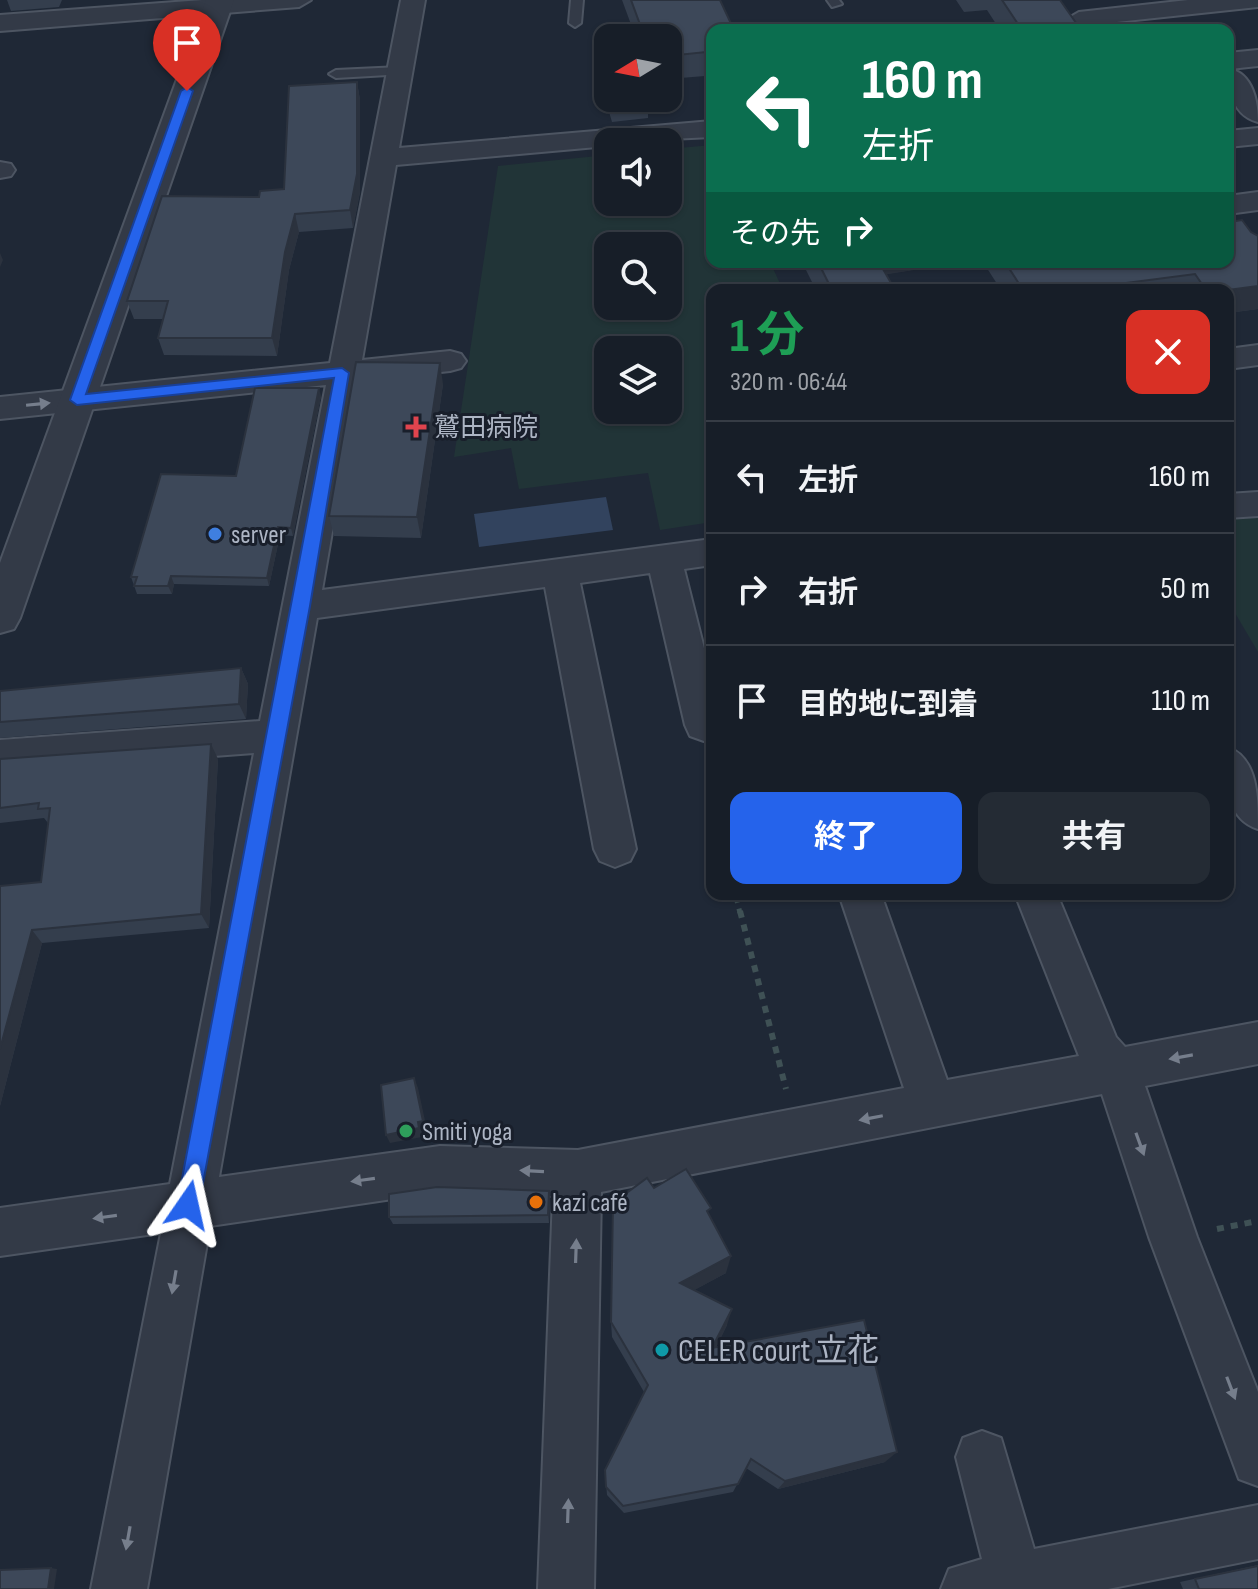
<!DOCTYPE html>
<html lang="ja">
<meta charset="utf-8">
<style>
body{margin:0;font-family:"Sofia Sans Condensed","Noto Sans JP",sans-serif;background:#242b34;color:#f1f3f6;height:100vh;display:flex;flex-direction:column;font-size:30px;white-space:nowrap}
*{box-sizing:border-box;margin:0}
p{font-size:26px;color:#9ea2a8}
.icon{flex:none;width:44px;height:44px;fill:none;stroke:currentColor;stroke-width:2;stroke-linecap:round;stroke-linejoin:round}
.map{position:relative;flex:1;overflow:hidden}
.panel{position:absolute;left:706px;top:284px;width:528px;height:616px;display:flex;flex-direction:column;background:#171e28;border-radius:16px;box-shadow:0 2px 6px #0004,0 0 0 2px #363c45}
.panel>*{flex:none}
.hud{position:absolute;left:706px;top:24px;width:528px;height:244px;border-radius:16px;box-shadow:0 2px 6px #0004,0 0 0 2px #363c45;background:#0b6e4f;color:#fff;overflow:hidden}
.needle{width:52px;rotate:260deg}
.controls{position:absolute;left:594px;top:24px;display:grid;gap:16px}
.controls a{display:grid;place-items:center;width:88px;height:88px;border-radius:16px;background:#171e28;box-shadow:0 2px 6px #0004,0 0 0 2px #363c45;font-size:40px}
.pin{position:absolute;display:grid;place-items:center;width:68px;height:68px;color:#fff;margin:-82px -34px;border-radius:50% 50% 50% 0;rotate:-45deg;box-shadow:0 0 8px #0007}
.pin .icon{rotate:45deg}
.me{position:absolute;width:88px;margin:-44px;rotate:11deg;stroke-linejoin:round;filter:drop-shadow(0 0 6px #0008)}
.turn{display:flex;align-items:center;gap:28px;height:168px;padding:0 24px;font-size:36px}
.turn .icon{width:104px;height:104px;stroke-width:2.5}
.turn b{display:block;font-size:56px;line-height:68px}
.then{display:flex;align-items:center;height:76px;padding:0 24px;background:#0003;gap:16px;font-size:30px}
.round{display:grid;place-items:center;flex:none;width:84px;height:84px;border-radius:16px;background:#242b34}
.overview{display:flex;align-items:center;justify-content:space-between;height:136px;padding:0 24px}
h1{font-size:48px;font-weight:700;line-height:60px;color:#1e9e55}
.action{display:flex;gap:16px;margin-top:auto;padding:16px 24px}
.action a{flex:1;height:92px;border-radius:16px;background:#2563eb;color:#fff;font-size:32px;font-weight:700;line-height:92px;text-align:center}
.action a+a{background:#242b34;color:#f1f3f6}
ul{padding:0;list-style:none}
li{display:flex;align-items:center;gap:24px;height:112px;padding:0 24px;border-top:2px solid #363c45}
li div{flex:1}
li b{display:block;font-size:30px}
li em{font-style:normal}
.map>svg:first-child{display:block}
</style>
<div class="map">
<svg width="1258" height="1589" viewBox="0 0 1258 1589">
<rect width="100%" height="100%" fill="#1f2836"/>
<g fill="#213437" fill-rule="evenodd">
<path d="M712 145V262H770L783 290H712V522L660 530 648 473 519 489 511 448 454 457 498 166 608 155V202H668V149ZM608 246H668V306H608ZM608 350H668V410H608Z"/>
<path d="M1258 512V652L1228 601V515Z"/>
</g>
<path fill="#32435e" d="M606 497 613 530 479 547 474 514Z"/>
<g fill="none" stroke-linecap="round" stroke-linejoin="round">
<g stroke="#4d5562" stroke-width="4">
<g id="service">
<path d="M571 0H583L581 23 575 27 569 23Z"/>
<path d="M827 0H839L842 4 832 7Z"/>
<path d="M400 67 407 71 405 74 336 78 329 74 336 70Z"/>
</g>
</g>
<g stroke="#4d5562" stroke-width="4">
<g id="minor">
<path d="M202 0H311L299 7 0 31V15Z"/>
<path d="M401 0H425L399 148 712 121V137L608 142V146L396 165 362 360 450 351 461 354 466 361 461 368 450 371 358 381 322 590 712 539V565L684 569 712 680V739L704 741 690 736 685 725 650 573 580 583 636 849 630 861 615 867 600 861 594 849 545 587 317 618 219 1177 440 1146 578 1150 904 1088 839 894H881L947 1080 1079 1056 1015 894H1057L1116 1037 1125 1047 1258 1022V1064L1145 1086 1197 1237 1258 1392V1486L1239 1479 1232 1460 1149 1237 1102 1094 601 1192 594 1589H538L553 1196 440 1192 210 1226 147 1589H91L161 1233 0 1256V1208L170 1184 254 753 0 772V740L260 721 326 385 0 419V397L330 363Z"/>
<path d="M1188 0H1258V7L1079 26 1067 19 1079 12Z"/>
<path d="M1258 50V66L1230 69C1253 74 1258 102 1258 122 1227 114 1228 79 1228 53Z"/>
<path d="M1258 128V144L1228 147V131Z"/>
<path d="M0 162 11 164 15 170 11 176 0 178Z"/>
<path d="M1258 192V210L1228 214V196Z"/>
<path d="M1258 345V365L1228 369V349Z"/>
<path d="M1258 492V516L1228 518V494Z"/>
<path d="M1228 747C1258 759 1258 797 1258 829 1222 817 1228 778 1228 747Z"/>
<path d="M982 1431 1001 1438 1034 1549 1258 1505V1559L1108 1589H941L949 1569 982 1559 956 1457 963 1438Z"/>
</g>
</g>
<g stroke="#4d5562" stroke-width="4">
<path id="tertiary" d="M206 0H234L20 618 14 629 0 633V563Z"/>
</g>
<path stroke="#3f5155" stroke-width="5" stroke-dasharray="6 6" stroke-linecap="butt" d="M736 897 740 913"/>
<g stroke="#3f5155" stroke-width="6" stroke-dasharray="7 7" stroke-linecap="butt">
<path d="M740 911 786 1089"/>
<path d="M1217 1229 1258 1221"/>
</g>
<use href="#service" fill="#333a47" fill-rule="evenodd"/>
<use href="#minor" fill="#333a47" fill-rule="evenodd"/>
<use href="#tertiary" fill="#333a47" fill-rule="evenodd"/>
</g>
<g fill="#343e4d">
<path d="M7 0H62L59 7 11 11Z"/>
<path d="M622 0H720L712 30V92L705 76 668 79V38H636Z"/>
<path d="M956 0H1060L1081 30H1000L987 10 964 12Z"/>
<path d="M608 55V98H646L648 103V118L612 122 597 71 596 56Z"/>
<path d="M357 82 360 100V192L353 228 299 232 289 270 277 356 164 355 158 338 163 319H134L127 301 259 197 284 189Z"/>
<path d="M802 262H964L886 274 895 290H816Z"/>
<path d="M983 262H1228L1258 309 1228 313V290H1001Z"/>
<path d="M443 384 421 538 334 536 329 516Z"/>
<path d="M321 396 293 536 280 535 269 586 174 584 172 594H137L131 577 236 476Z"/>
<path d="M241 668 248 684 246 719 0 738V691Z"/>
<path d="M0 759H218L209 928 42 943 0 1106V886L41 882 48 823 44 818 0 823Z"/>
<path d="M654 1188 709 1215 726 1273 694 1290 727 1325 716 1347 885 1462 778 1489 746 1468 733 1492 624 1513 607 1495 605 1470 644 1392 612 1337 611 1322Z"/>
<path d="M550 1199 549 1223 393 1224 389 1217Z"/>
<path d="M1258 1565V1589H1183L1180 1582Z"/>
</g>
<g fill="#2b323e">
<path d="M357 82 360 100V192L353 228 350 210Z"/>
<path d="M295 214 299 232 289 270 277 356 272 338 285 252Z"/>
<path d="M0 253 3 260 0 267Z"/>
<path d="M872 262H964L870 277Z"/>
<path d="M1258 286V309L1228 313V290Z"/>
<path d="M440 363 443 384 421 538 417 517Z"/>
<path d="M319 388 321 396 293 536 291 528Z"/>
<path d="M278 527 280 535 269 586 267 578Z"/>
<path d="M171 576 174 584 172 594 168 586Z"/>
<path d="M241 668 248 684 246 719 239 704Z"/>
<path d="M211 744 218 759 209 928 201 914Z"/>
<path d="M32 930 42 943 0 1106V1049Z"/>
<path d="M414 1078 418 1088 427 1130 422 1131V1137L390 1143 386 1135Z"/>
<path d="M549 1191 550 1199 549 1223 548 1215Z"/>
<path d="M731 1256 726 1273 678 1299 680 1283Z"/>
<path d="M732 1309 727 1325 709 1362 712 1348Z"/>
<path d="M897 1452 885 1462 778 1489 785 1481Z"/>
<path d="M51 1568 57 1569 54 1589H48Z"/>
</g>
<g fill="#3d4859" stroke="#2b323e" stroke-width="2">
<path d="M631 0H720L734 30H712V65L706 52 668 56V38H645Z"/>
<path d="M1002 0H1060L1081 30H1022Z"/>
<path d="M608 55V93L596 56Z"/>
<path d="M357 82V174L350 210 295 214 285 252 272 338H158L168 301H127L162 196 259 197 260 191 284 189 289 86Z"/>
<path d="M610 98H646L648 103 612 107Z"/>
<path d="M1228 210 1236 221 1242 220 1251 232 1258 236V286L1228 290H1206L1195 274 1080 289 1081 290H1023L1005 262H1228Z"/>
<path d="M818 262H879L895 290H829H832Z"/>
<path d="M356 362 440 363 417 517 329 516Z"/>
<path d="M255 388H319L291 528 278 527 267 578 171 576 168 586H134L137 577H131L161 474 236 476Z"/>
<path d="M241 668 239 704 0 722V691Z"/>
<path d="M211 744 201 914 32 930 0 1049V886L41 882 50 808 38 809 39 803 0 808V759Z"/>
<path d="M414 1078 423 1121 418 1122 419 1128 386 1135 381 1085Z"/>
<path d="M686 1169 711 1208 707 1211 731 1256 680 1283 732 1309 712 1348 864 1320 897 1452 785 1481 751 1459 738 1484 623 1506 606 1487 605 1470 648 1385 611 1322 613 1203 647 1178 654 1188Z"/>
<path d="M437 1187 549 1191 548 1215 389 1217V1194Z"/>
<path d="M1258 1566V1589H1199L1195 1579Z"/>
<path d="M51 1568 48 1589H0V1570Z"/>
</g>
<defs><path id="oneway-solid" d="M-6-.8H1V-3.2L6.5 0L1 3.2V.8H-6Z" transform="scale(2)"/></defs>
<g fill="#767e8c">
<use href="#oneway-solid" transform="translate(38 404) rotate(-6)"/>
<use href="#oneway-solid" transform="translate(1181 1057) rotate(170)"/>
<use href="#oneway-solid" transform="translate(871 1118) rotate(169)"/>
<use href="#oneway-solid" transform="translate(1140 1144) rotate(70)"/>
<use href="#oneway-solid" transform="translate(532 1171) rotate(-177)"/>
<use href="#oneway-solid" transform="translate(363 1180) rotate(172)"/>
<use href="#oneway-solid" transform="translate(105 1217) rotate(172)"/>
<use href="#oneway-solid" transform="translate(576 1251) rotate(-88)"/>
<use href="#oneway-solid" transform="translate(174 1282) rotate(100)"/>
<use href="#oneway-solid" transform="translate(1231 1388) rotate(69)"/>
<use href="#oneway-solid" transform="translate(568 1511) rotate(-88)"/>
<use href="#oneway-solid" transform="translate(128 1538) rotate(100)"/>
</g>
<path fill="#2563eb" stroke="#184099" stroke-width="2" d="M187 87 193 91 86 394 342 368 349 373 310 606 199 1205 195 1213 188 1216 180 1213 177 1205 334 378 77 405 70 400 181 91Z"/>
<path fill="#e0444e" stroke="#191f2b" stroke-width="3" d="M412 415h8v8h8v8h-8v8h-8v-8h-8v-8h8z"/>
<circle fill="#3f7fe0" stroke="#191f2b" stroke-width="3" cx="215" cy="534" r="8"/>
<circle fill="#2e9e5b" stroke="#191f2b" stroke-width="3" cx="406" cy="1131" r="8"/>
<circle fill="#e8710a" stroke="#191f2b" stroke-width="3" cx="536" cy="1202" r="8"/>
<circle fill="#0f9aa8" stroke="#191f2b" stroke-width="3" cx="662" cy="1350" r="8"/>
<g text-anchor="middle" stroke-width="6" stroke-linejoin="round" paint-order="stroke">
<g font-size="26" fill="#adb5c4" stroke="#191f2b" text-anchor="start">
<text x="434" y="436">鷲田病院</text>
<text x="231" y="543">server</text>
<text x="422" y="1140">Smiti yoga</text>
<text x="552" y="1211">kazi café</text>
</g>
<g font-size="32" fill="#adb5c4" stroke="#191f2b" text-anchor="start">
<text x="678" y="1361">CELER court 立花</text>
</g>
</g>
</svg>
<div class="controls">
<a><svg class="needle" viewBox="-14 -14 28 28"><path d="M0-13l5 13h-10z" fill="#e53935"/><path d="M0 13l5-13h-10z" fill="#9ea2a8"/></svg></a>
<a><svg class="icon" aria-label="sound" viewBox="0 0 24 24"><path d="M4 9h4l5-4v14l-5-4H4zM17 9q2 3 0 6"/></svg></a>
<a><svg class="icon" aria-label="search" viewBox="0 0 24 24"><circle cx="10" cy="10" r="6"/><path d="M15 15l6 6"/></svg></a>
<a><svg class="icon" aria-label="layers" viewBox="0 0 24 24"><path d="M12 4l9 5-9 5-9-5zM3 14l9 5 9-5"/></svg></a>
</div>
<div class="pin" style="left:187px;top:91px;background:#d93025"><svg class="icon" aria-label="arrive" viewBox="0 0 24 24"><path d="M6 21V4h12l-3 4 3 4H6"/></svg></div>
<svg class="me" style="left:188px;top:1205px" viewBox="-20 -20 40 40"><path d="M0-17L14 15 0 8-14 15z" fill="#2563eb" stroke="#fff" stroke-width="4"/></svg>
<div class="hud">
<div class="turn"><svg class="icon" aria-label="left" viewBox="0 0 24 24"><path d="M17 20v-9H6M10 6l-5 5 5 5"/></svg><div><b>160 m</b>左折</div></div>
<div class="then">その先<svg class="icon" aria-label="right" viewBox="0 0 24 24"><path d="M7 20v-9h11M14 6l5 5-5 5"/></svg></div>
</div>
<section class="panel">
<div class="overview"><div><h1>1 分</h1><p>320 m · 06:44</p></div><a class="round" style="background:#d93025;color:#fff"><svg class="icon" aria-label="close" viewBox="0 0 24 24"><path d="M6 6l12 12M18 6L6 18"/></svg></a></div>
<ul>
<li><svg class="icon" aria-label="left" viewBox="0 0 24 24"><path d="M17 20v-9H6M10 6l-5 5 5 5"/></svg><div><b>左折</b></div><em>160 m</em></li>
<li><svg class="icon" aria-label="right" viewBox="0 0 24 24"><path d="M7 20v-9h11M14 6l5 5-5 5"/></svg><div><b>右折</b></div><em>50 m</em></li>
<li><svg class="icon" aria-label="arrive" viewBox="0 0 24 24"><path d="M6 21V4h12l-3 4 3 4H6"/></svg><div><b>目的地に到着</b></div><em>110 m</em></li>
</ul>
<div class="action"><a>終了</a><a>共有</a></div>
</section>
</div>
